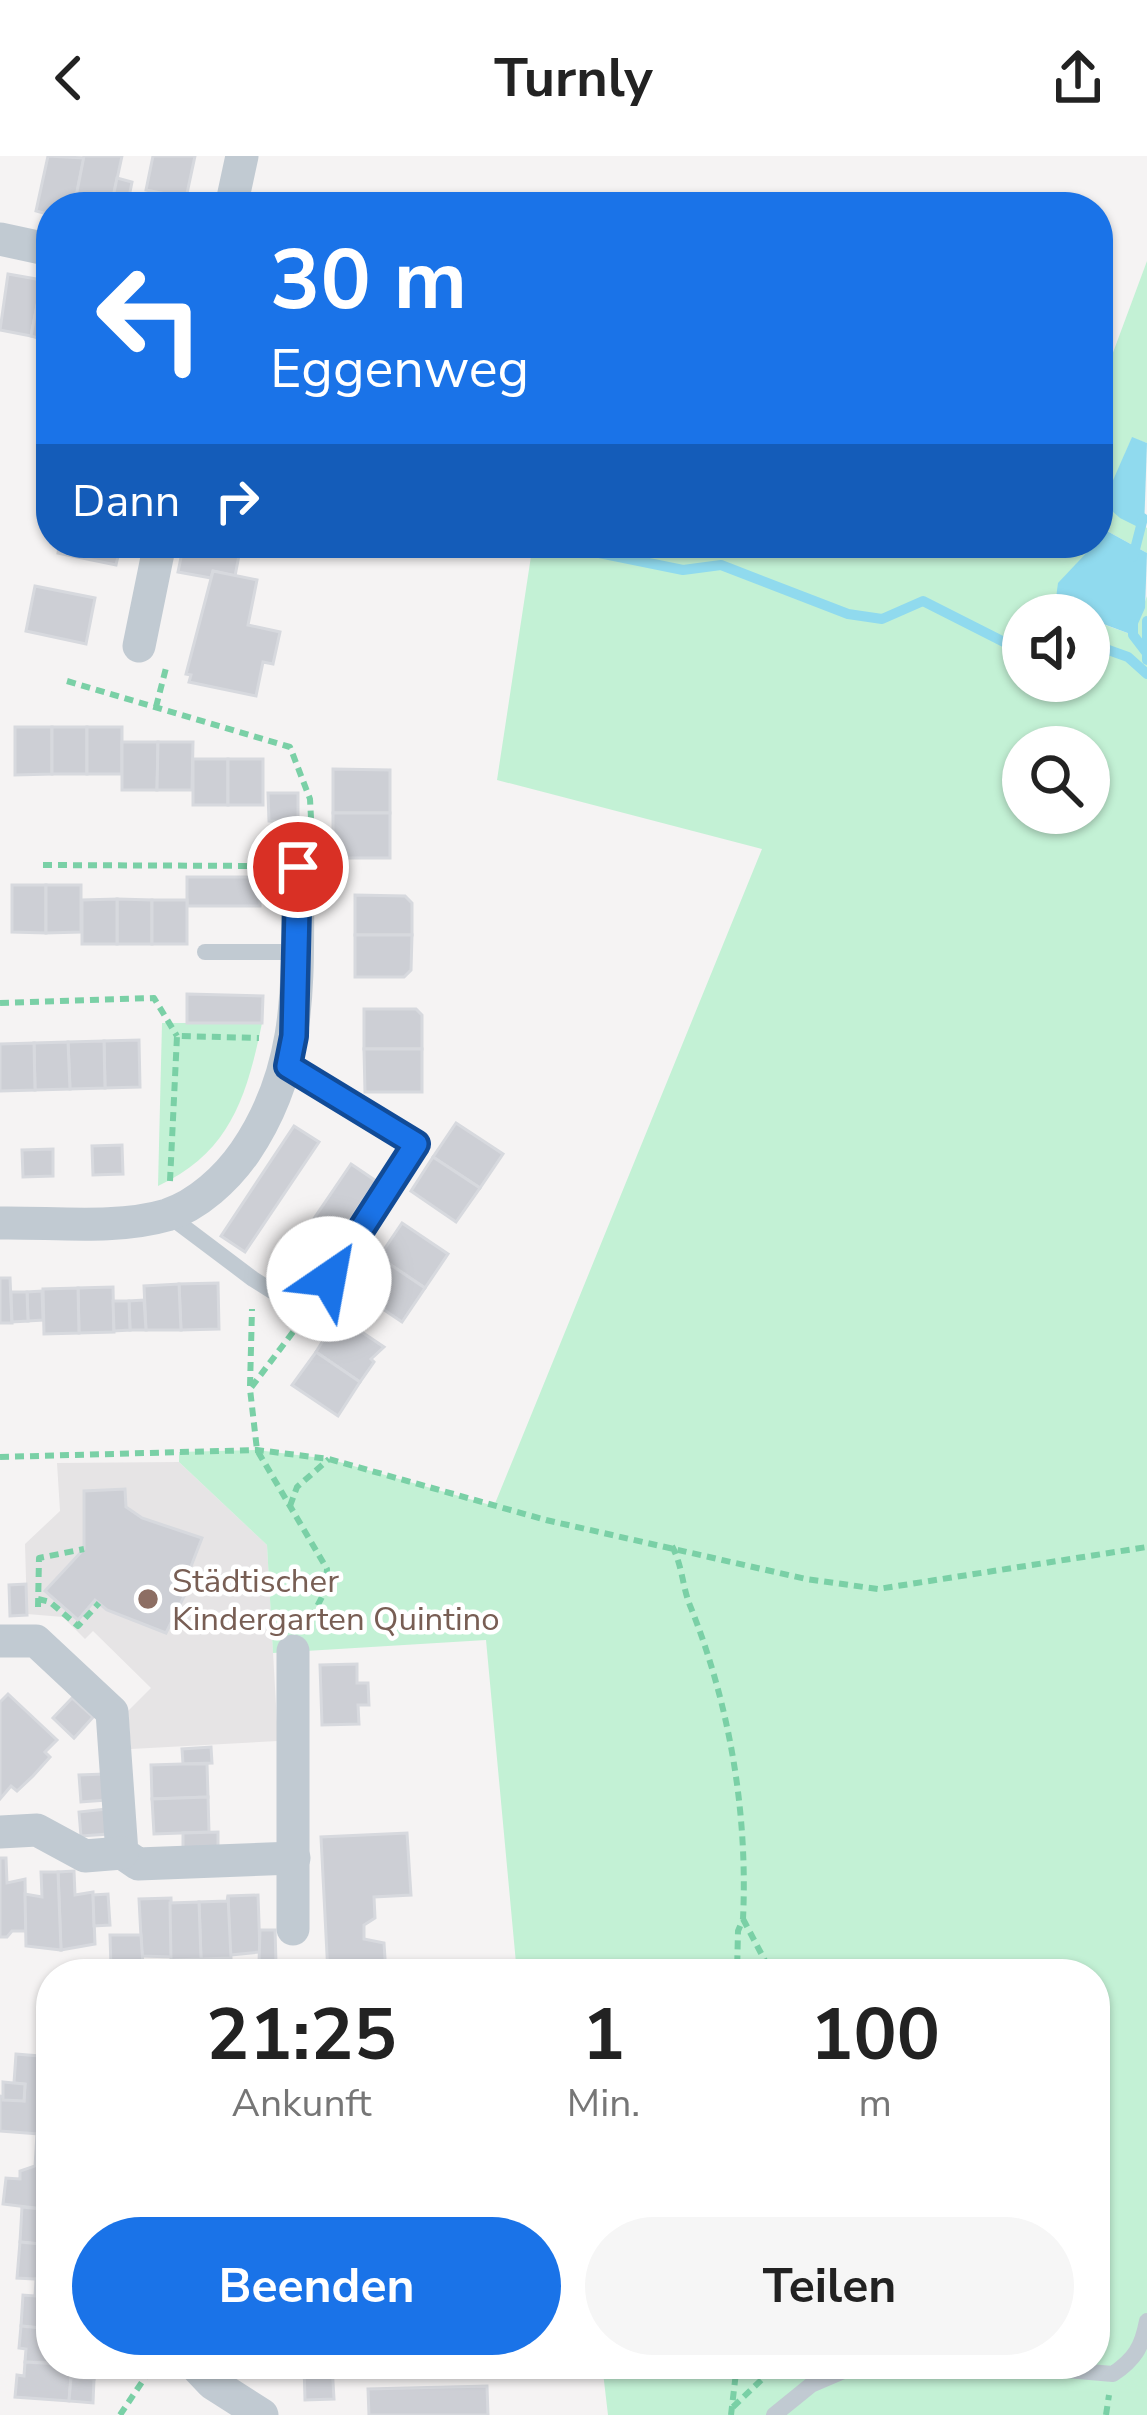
<!DOCTYPE html>
<html lang="de">
<meta charset="utf-8">
<style>
body{margin:0;font-family:"Nunito Sans",sans-serif;background:#f6f6f6;color:#222;height:100vh;display:flex;flex-direction:column;font-size:45px;white-space:nowrap}
*{box-sizing:border-box;margin:0}
p{font-size:39px;color:#767676}
.icon{flex:none;width:66px;height:66px;fill:none;stroke:currentColor;stroke-width:2;stroke-linecap:round;stroke-linejoin:round}
.map{position:relative;flex:1;overflow:hidden}
.details{position:absolute;left:36px;top:1803px;width:1074px;height:420px;display:flex;flex-direction:column;background:#fff;border-radius:48px;box-shadow:0 3px 9px #0004}
.details>*{flex:none}
.banner{position:absolute;left:36px;top:36px;width:1077px;height:366px;border-radius:48px;box-shadow:0 3px 9px #0004;background:#1a73e8;color:#fff;overflow:hidden}
.tools{position:absolute;left:1002px;top:438px;display:grid;gap:24px}
.tools a{display:grid;place-items:center;width:108px;height:108px;border-radius:50%;background:#fff;box-shadow:0 3px 9px #0004;font-size:60px}
.pin{position:absolute;display:grid;place-items:center;width:102px;height:102px;color:#fff;margin:-51px;border:6px solid #fff;border-radius:50%;box-shadow:0 3px 12px #0007}
.me{position:absolute;width:132px;margin:-66px;rotate:33deg;stroke-linejoin:round;filter:drop-shadow(0 0 9px #0008)}
.turn{display:flex;align-items:center;gap:42px;height:252px;padding:0 36px;font-size:54px}
.turn .icon{width:156px;height:156px;stroke-width:2.5}
.turn b{display:block;font-size:84px;line-height:102px}
.then{display:flex;align-items:center;height:114px;padding:0 36px;background:#0003;gap:24px;font-size:45px}
.eta{display:flex;justify-content:space-evenly;align-items:center;height:204px;text-align:center}
.eta b{font-size:72px;font-weight:700;line-height:84px}
.primary-button{display:flex;gap:24px;margin-top:auto;padding:24px 36px}
.primary-button a{flex:1;height:138px;border-radius:72px;background:#1a73e8;color:#fff;font-size:48px;font-weight:700;line-height:138px;text-align:center}
.primary-button a+a{background:#f6f6f6;color:#222}
header{display:flex;justify-content:space-between;align-items:center;height:156px;padding:0 36px;background:#fff;font-size:54px;font-weight:700}
.map>svg:first-child{display:block}
</style>
<header><svg class="icon" aria-label="back" viewBox="0 0 24 24"><path d="M15 5l-7 7 7 7"/></svg>Turnly<svg class="icon" aria-label="share" viewBox="0 0 24 24"><path d="M12 15V3M7 8l5-5 5 5M5 13v7h14v-7"/></svg></header>
<div class="map">
<svg width="1147" height="2259" viewBox="0 0 1147 2259">
<rect width="100%" height="100%" fill="#f5f3f3"/>
<path fill="#e6e4e5" d="M179 1306 267 1389 278 1585 131 1593 128 1555 151 1532 93 1475 85 1483 63 1461 27 1458 25 1388 60 1355 57 1307Z"/>
<g fill="#c3f1d5" fill-rule="evenodd">
<path d="M1147 105V287L1132 282 1104 347 1147 372V397L1107 375 1098 385V237Z"/>
<path d="M533 387H1096L1058 428 1067 453 1079 459H1023V525H1089V463L1133 479 1147 440V2259H608L602 2208H1095V1818H517L486 1484 273 1497 267 1389 179 1306V1296L257 1294 329 1303 494 1350 762 693 497 624ZM1023 591H1089V657H1023Z"/>
<path d="M162 867H262C247 940 230 997 158 1030Z"/>
</g>
<g fill="#90daee">
<path d="M1132 281 1147 287 1144 374 1120 362 1103 347Z"/>
<path d="M1107 375 1147 397 1145 452 1133 479 1079 459 1056 442 1058 427Z"/>
</g>
<g fill="none" stroke-linecap="round" stroke-linejoin="round">
<g stroke="#90daee" stroke-width="10">
<path d="M550 387 683 414 721 409 848 458 882 463 923 445 1004 486 1023 485"/>
<path d="M1133 401 1143 362"/>
<path d="M1147 465V504"/>
<path d="M1133 468V479L1146 496"/>
<path d="M1089 487 1128 501 1147 518"/>
</g>
</g>
<g fill="#cdcfd5" stroke="#d7d9de" stroke-width="3">
<path d="M48 0 84 2 74 51H51V59L36 55Z"/>
<path d="M122 0 111 51H74L84 0Z"/>
<path d="M153 0H195L186 42 146 34Z"/>
<path d="M117 22 132 26 127 51H111Z"/>
<path d="M8 118 42 124 31 180 0 174Z"/>
<path d="M42 124 51 125V186L31 180Z"/>
<path d="M60 387H121L116 409 58 397Z"/>
<path d="M184 387 240 394 235 420 213 415 211 422 178 416Z"/>
<path d="M213 415 257 424 248 469 280 476 273 508 263 506 256 540 189 526 191 519 186 518Z"/>
<path d="M35 430 95 442 86 488 26 475Z"/>
<path d="M15 571H52V618L15 619Z"/>
<rect x="52" y="571" width="35" height="47"/>
<rect x="87" y="571" width="35" height="47"/>
<path d="M122 586H158L157 634H122Z"/>
<path d="M158 586H193L192 634H157Z"/>
<rect x="193" y="603" width="35" height="46"/>
<rect x="228" y="603" width="35" height="46"/>
<path d="M333 613 390 614V657H333Z"/>
<path d="M268 637H298V666L269 665Z"/>
<rect x="333" y="657" width="57" height="45"/>
<rect x="187" y="721" width="73" height="29"/>
<path d="M12 729H46V777L12 776Z"/>
<path d="M46 729H81V776L46 777Z"/>
<path d="M355 739 405 740 412 747V779H355Z"/>
<path d="M117 743 152 744V788H117Z"/>
<path d="M117 743V788H82V744Z"/>
<rect x="152" y="744" width="35" height="44"/>
<path d="M355 779H412L411 814 404 821H355Z"/>
<path d="M187 838 263 840 262 867H187Z"/>
<path d="M364 853H416L422 859V893H364Z"/>
<path d="M139 884 140 931 105 932 104 885Z"/>
<path d="M104 885 105 932 70 933 68 886Z"/>
<path d="M68 886 70 933 35 934 34 887Z"/>
<path d="M34 887 35 934 0 935V888Z"/>
<path d="M364 893H422V936H365Z"/>
<path d="M456 967 503 998 480 1032 433 1001Z"/>
<path d="M294 970 319 986 245 1096 221 1080Z"/>
<path d="M122 989 123 1018 93 1019 92 990Z"/>
<path d="M53 993V1020L23 1021 22 994Z"/>
<path d="M433 1001 480 1032 456 1066 411 1035Z"/>
<path d="M351 1008 376 1025 302 1134 277 1117Z"/>
<path d="M402 1067 448 1098 425 1132 379 1101Z"/>
<path d="M379 1101 425 1132 402 1166 356 1135Z"/>
<path d="M0 1122H10L12 1167H0Z"/>
<path d="M218 1127 219 1173 181 1174 179 1128Z"/>
<path d="M179 1128 181 1174H146L144 1130Z"/>
<path d="M113 1131 114 1176 79 1177 78 1132Z"/>
<path d="M78 1132 79 1177 44 1178 43 1133Z"/>
<path d="M42 1135 43 1164 28 1165 27 1136Z"/>
<path d="M11 1136H27L28 1165 12 1166Z"/>
<path d="M144 1144 146 1174H130L129 1145Z"/>
<path d="M113 1145H129L130 1174 114 1175Z"/>
<path d="M338 1160 384 1191 371 1203 374 1206 360 1226 316 1196Z"/>
<path d="M316 1196 360 1226 338 1260 292 1229Z"/>
<path d="M125 1333 126 1351 142 1362 202 1382 190 1413 196 1416 166 1477 107 1454 95 1444 78 1464 45 1435 84 1393V1335Z"/>
<path d="M26 1428 27 1459 10 1460 9 1429Z"/>
<path d="M357 1508V1527H368L369 1549H358L359 1568 322 1569 320 1509Z"/>
<path d="M8 1538 57 1584 45 1596 50 1601 33 1620 17 1635 11 1630 0 1643V1546Z"/>
<path d="M72 1542 93 1561 74 1582 53 1562Z"/>
<path d="M211 1591 212 1607 183 1608 182 1593Z"/>
<path d="M183 1608H207L208 1641 152 1643 151 1609Z"/>
<path d="M105 1618 106 1644 81 1646 79 1619Z"/>
<path d="M208 1641 209 1676 154 1678 152 1643Z"/>
<path d="M107 1653 109 1678 81 1680 79 1656Z"/>
<path d="M218 1676V1691L183 1692V1677Z"/>
<path d="M407 1677 411 1739 374 1741 375 1762 364 1769V1783L384 1787 386 1818H328L321 1681Z"/>
<path d="M0 1702H6L7 1727 25 1723 26 1775H12L7 1781H0Z"/>
<path d="M74 1715 75 1739 93 1736 95 1788 61 1794 58 1716Z"/>
<path d="M41 1716H58L61 1794 26 1790 25 1738 42 1741Z"/>
<path d="M108 1738 110 1769 94 1770 93 1739Z"/>
<path d="M258 1739 260 1796 230 1799 228 1740Z"/>
<path d="M228 1740 231 1802 201 1803 199 1746 227 1745Z"/>
<path d="M171 1742 172 1801 142 1800 139 1743Z"/>
<path d="M199 1746 201 1803 171 1804 170 1747Z"/>
<path d="M260 1774H275L276 1806 259 1807Z"/>
<path d="M110 1779H141L143 1810 111 1812Z"/>
<path d="M16 1898 51 1901V1979L0 1975V1940L24 1945 25 1928 14 1927Z"/>
<path d="M3 1926 25 1928 24 1945 3 1944Z"/>
<path d="M37 1978 51 1979V2054L3 2048 6 2022 20 2023V2015L35 2010Z"/>
<path d="M22 2051 51 2054V2089L20 2086Z"/>
<path d="M20 2086 51 2089V2124L17 2122Z"/>
<path d="M36 2123 51 2124V2173L21 2170 23 2139 35 2140Z"/>
<path d="M21 2170 51 2173V2207L25 2206 26 2193 19 2192Z"/>
<path d="M25 2206 95 2210 94 2223 71 2221 69 2245 15 2241 17 2219 24 2220Z"/>
<path d="M304 2208H332L334 2243 305 2244Z"/>
<path d="M71 2221 94 2223 93 2247 69 2245Z"/>
<path d="M487 2230 488 2259H369L368 2233Z"/>
</g>
<g fill="none" stroke-linecap="round" stroke-linejoin="round">
<g stroke="#7ad0a6" stroke-width="6" stroke-dasharray="9 6" stroke-linecap="butt">
<path d="M67 525 290 591 310 643 312 681"/>
<path d="M156 551 167 508"/>
<path d="M43 709 264 710"/>
<path d="M0 847 154 842 177 880"/>
<path d="M170 1025 177 880 259 882"/>
<path d="M293 1176 250 1233 257 1294 327 1413 325 1435 309 1466"/>
<path d="M250 1230 252 1153"/>
<path d="M0 1301 257 1294 329 1303 546 1364 806 1423 878 1433 1147 1391"/>
<path d="M290 1350 297 1331 329 1303"/>
<path d="M672 1390C683 1411 682 1431 691 1452 730 1550 748 1658 743 1763L738 1775 737 1818"/>
<path d="M38 1443 50 1446 78 1470 99 1447"/>
<path d="M38 1451 39 1402 84 1393"/>
<path d="M743 1763 772 1818"/>
<path d="M733 2251 778 2208"/>
<path d="M120 2259 154 2208"/>
<path d="M731 2259 737 2208"/>
<path d="M1106 2259 1109 2239"/>
</g>
<g stroke="#c1cad2" stroke-width="16">
<path d="M205 796H296"/>
<path d="M168 1059 253 1123 307 1157 416 988 288 910"/>
<path d="M996 2208 1113 2218C1135 2203 1142 2191 1147 2165"/>
<path d="M774 2259 811 2229 860 2208"/>
</g>
<g stroke="#c1cad2" stroke-width="33">
<path d="M231 51 242 0"/>
<path d="M0 83 51 94"/>
<path d="M139 490 160 387"/>
<path d="M0 1067C52 1066 116 1074 167 1059 198 1049 227 1022 245 996 307 905 296 815 298 711"/>
<path d="M0 1485H36L112 1556 122 1697 138 1708 294 1702"/>
<path d="M0 1676 37 1674 85 1700 122 1697"/>
<path d="M293 1773V1495"/>
<path d="M194 2208 212 2227 262 2259"/>
</g>
</g>
<g fill="none" stroke-linecap="round" stroke-linejoin="round">
<g stroke="#114b97" stroke-width="30">
<path id="route" d="M298 711 294 880 288 910 416 988 329 1123"/>
</g>
<use href="#route" stroke="#1a73e8" stroke-width="21"/>
</g>
<circle fill="#8d6e63" stroke="#fff" stroke-width="4.5" cx="148" cy="1443" r="12"/>
<g text-anchor="middle" stroke-width="9" stroke-linejoin="round" paint-order="stroke">
<g font-size="33" fill="#785e54" stroke="#fff" text-anchor="start">
<text x="172" y="1436">Städtischer<tspan x="172" dy="38">Kindergarten Quintino</tspan></text>
</g>
</g>
</svg>
<div class="tools">
<a><svg class="icon" aria-label="sound" viewBox="0 0 24 24"><path d="M4 9h4l5-4v14l-5-4H4zM17 9q2 3 0 6"/></svg></a>
<a><svg class="icon" aria-label="search" viewBox="0 0 24 24"><circle cx="10" cy="10" r="6"/><path d="M15 15l6 6"/></svg></a>
</div>
<div class="pin" style="left:298px;top:711px;background:#d93025"><svg class="icon" aria-label="arrive" viewBox="0 0 24 24"><path d="M6 21V4h12l-3 4 3 4H6"/></svg></div>
<svg class="me" style="left:329px;top:1123px" viewBox="-20 -20 40 40"><circle r="19" fill="#fff"/><path d="M0-13L10 11 0 6-10 11z" fill="#1a73e8"/></svg>
<div class="banner">
<div class="turn"><svg class="icon" aria-label="left" viewBox="0 0 24 24"><path d="M17 20v-9H6M10 6l-5 5 5 5"/></svg><div><b>30 m</b>Eggenweg</div></div>
<div class="then">Dann<svg class="icon" aria-label="right" viewBox="0 0 24 24"><path d="M7 20v-9h11M14 6l5 5-5 5"/></svg></div>
</div>
<section class="details">
<div class="eta">
<div><b>21:25</b><p>Ankunft</p></div>
<div><b>1</b><p>Min.</p></div>
<div><b>100</b><p>m</p></div>
</div>
<div class="primary-button"><a>Beenden</a><a>Teilen</a></div>
</section>
</div>
